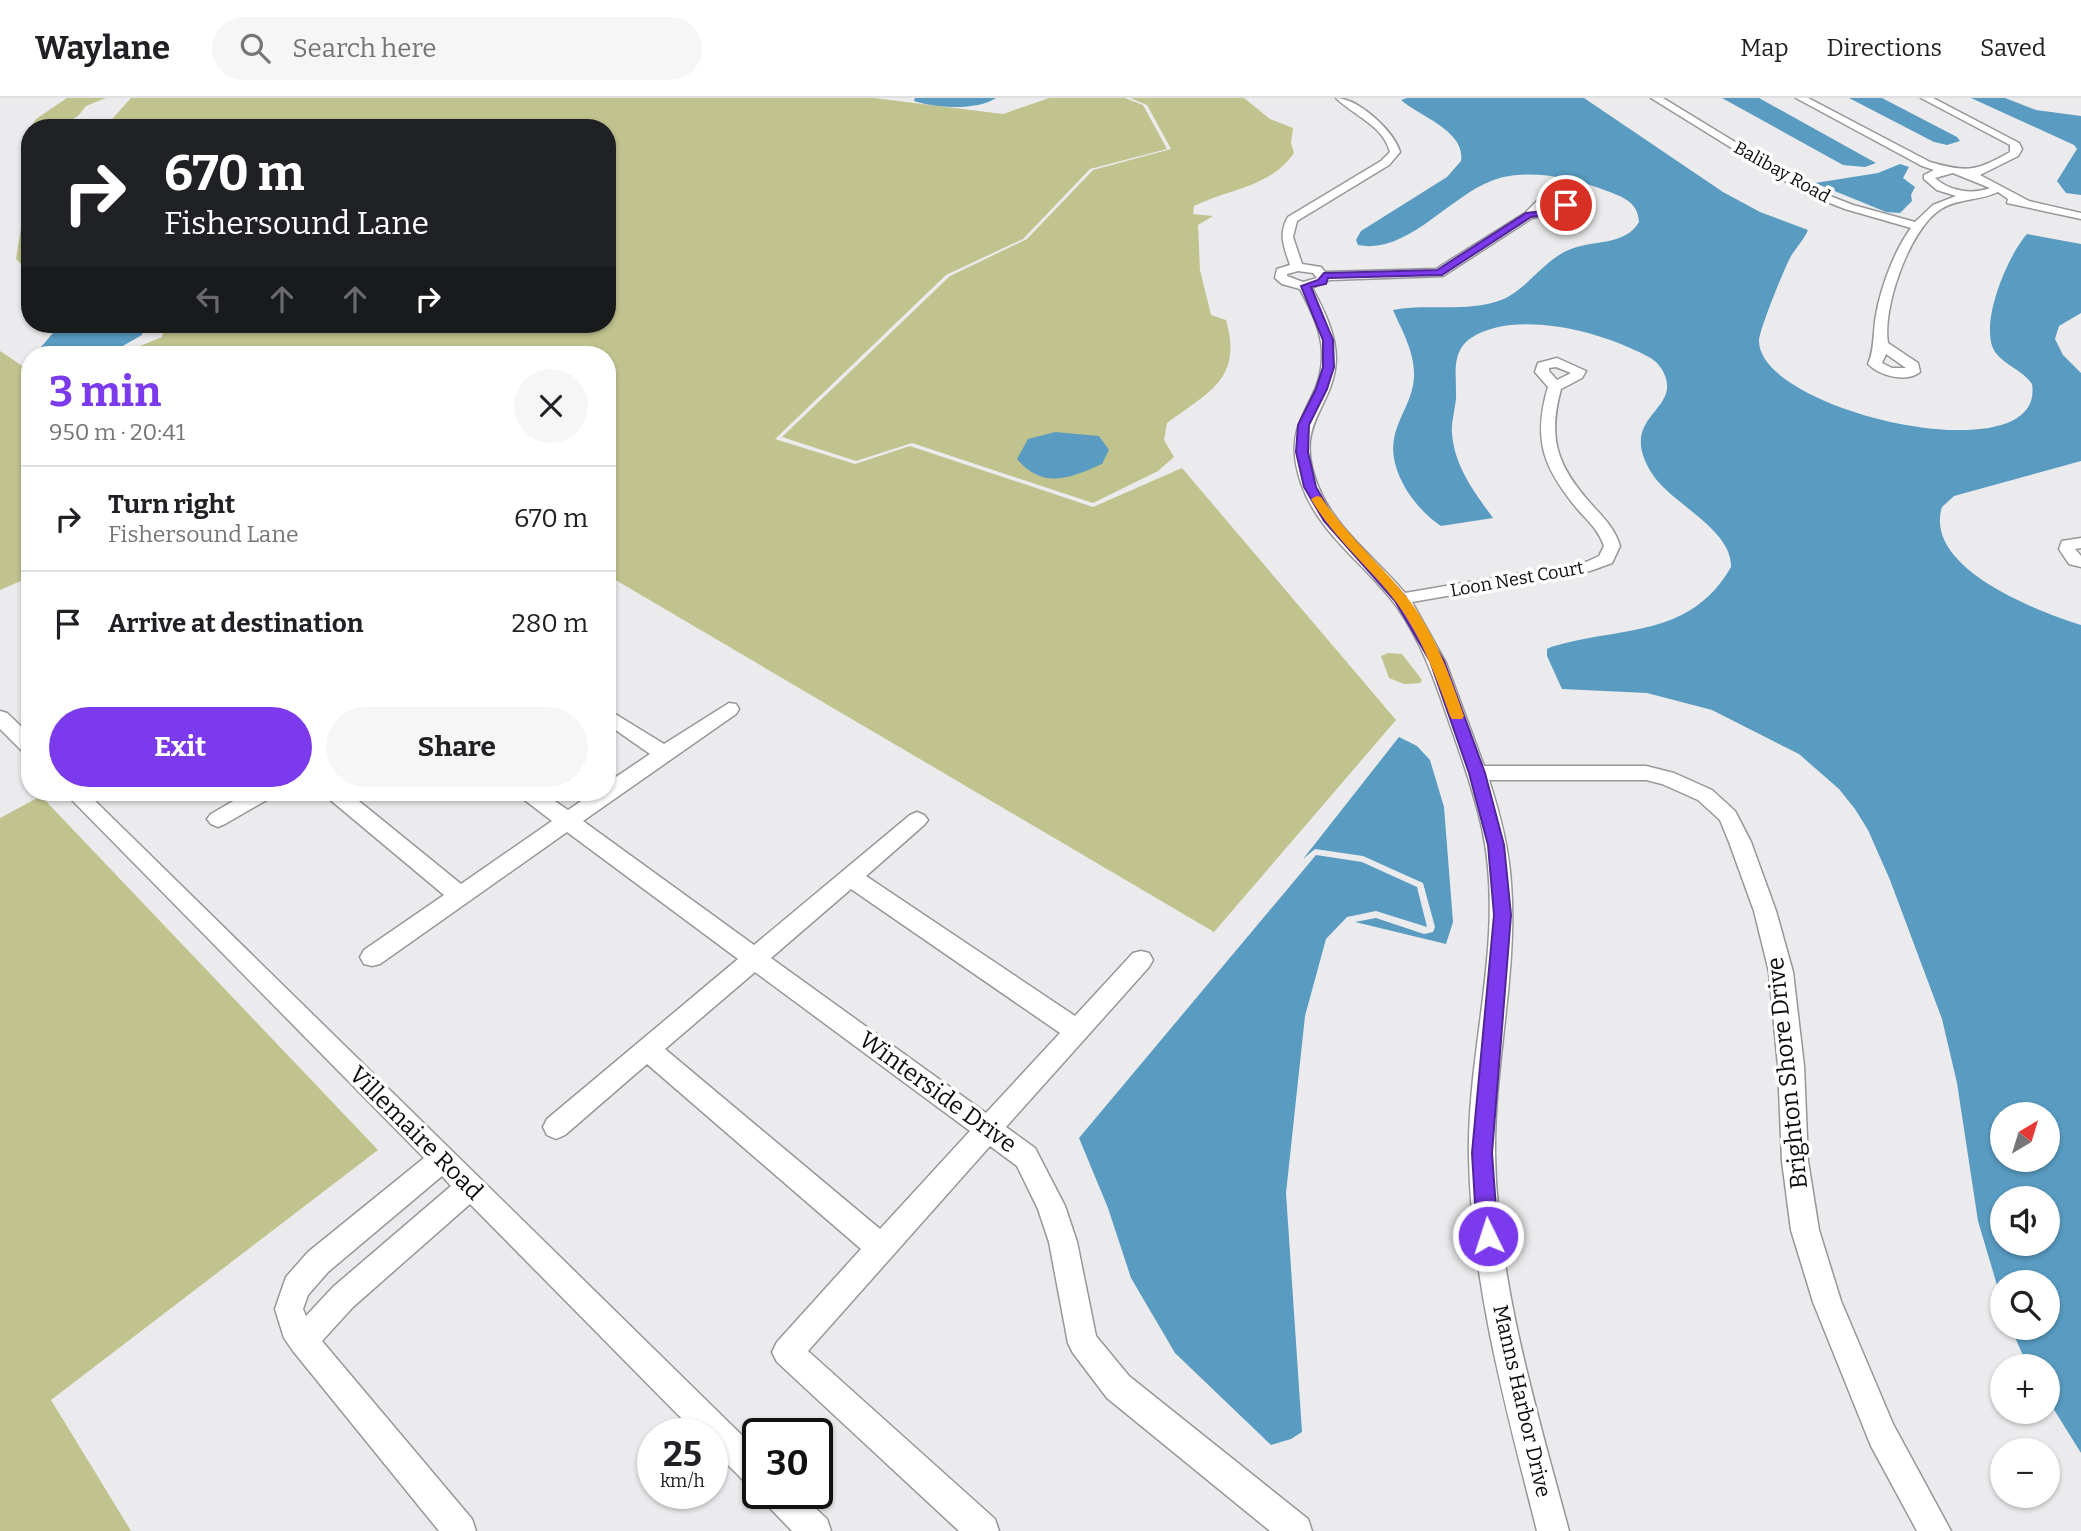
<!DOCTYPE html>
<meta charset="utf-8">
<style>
body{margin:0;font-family:Bitter,serif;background:#f6f6f6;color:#202124;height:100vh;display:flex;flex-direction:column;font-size:26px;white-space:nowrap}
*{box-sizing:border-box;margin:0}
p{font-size:23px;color:#757577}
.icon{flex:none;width:38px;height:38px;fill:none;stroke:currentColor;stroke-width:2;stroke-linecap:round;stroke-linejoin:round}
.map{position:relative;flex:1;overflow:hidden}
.details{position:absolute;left:21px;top:248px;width:595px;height:455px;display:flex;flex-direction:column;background:#fff;border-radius:28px;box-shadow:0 2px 5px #0004}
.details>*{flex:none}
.top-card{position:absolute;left:21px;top:21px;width:595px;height:214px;border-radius:28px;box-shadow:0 2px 5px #0004;background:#202124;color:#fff;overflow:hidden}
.needle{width:46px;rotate:38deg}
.buttons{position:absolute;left:1990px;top:1004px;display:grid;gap:14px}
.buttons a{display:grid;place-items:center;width:70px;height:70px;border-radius:50%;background:#fff;box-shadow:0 2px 5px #0004;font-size:35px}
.speed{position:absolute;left:637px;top:1320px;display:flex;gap:14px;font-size:35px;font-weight:700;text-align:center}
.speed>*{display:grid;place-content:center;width:91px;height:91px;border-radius:50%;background:#fff;box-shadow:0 2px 5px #0004;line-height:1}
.speed small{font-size:18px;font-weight:400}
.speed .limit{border:4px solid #111;border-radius:10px;background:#fff;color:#111}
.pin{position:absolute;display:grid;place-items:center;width:60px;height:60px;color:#fff;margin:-30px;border:4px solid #fff;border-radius:50%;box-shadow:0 2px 7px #0007}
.me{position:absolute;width:77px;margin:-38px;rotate:356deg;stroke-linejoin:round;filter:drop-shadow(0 0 5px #0008)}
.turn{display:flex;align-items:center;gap:24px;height:147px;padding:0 28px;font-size:32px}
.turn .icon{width:91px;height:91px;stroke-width:2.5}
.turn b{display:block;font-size:49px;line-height:60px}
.lanes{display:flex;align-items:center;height:66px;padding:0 28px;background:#0003;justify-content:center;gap:35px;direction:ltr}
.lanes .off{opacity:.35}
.round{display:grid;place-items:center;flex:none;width:74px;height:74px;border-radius:37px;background:#f6f6f6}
.overview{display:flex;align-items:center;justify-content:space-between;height:119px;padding:0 28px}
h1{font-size:42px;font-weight:700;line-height:52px;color:#7c3aed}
.button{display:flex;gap:14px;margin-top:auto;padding:14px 28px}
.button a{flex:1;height:80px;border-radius:42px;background:#7c3aed;color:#fff;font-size:28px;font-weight:700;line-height:80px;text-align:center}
.button a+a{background:#f6f6f6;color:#202124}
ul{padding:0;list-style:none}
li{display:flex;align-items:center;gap:21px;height:105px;padding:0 28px;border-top:2px solid #e0e0e0}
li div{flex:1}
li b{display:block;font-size:26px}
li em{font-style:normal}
header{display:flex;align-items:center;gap:42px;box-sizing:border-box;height:98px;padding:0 35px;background:#fff;border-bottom:2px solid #e0e0e0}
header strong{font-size:33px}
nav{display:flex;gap:38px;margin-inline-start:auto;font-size:24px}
.search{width:490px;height:63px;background:#f6f6f6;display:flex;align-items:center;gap:18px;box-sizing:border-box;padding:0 24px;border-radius:38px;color:#757577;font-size:26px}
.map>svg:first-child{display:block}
</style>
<header>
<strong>Waylane</strong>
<div class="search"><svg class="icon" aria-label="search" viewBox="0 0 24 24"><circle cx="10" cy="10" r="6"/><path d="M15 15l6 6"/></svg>Search here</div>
<nav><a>Map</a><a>Directions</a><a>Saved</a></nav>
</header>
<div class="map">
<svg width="2081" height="1433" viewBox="0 0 2081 1433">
<rect width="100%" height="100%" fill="#ebebed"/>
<g fill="#c0c38e">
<path d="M67 0H106L86 8 78 18 59 30H30L36 21Z"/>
<path d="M131 0H874L1003 16 1049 0H1125L1143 7 1167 51 1090 71 1023 141 946 177 775 341 855 366 910 348 1093 409 1182 370 1396 622 1214 834 607 477V257H118L162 239 165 226H607V30H104Z"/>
<path d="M1130 0H1244L1270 21 1293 30 1291 45 1294 55C1271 89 1229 91 1194 108L1193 116 1213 118 1198 127 1200 172 1211 217 1226 222C1243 281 1209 294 1167 325L1164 342 1174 359 1158 373 1093 405 912 345 856 363 782 339 950 178 1027 141 1093 72 1171 51 1147 7Z"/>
<path d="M30 110V175L16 161 23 117Z"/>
<path d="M0 253 30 273V479L0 492Z"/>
<path d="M1388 555 1402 556 1422 582 1420 585 1404 586 1389 580 1381 558Z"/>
<path d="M41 698 378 1052 51 1302 131 1433H0V720Z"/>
</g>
<g fill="#599bc1" fill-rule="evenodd">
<path d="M915 0H996C976 13 936 10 914 3Z"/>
<path d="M1407 0H1584L1723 94 1760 114 1808 132C1805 140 1796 150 1791 158 1785 169 1759 232 1759 243 1759 314 2047 379 2032 286 2023 272 2004 267 1995 254 1978 227 2008 157 2027 136L2081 146V215L2059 228 2055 241 2063 257 2081 275V363L1954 398 1942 409C1923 470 2037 513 2081 527V1355L2048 1302V1269H2028L2011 1230H2048V1185H2002V1204L1978 1123 1957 985 1942 921 1890 782 1868 732 1855 711 1839 691 1799 656 1712 612 1647 595 1562 591 1547 558V551L1551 549C1619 528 1690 541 1731 469 1732 430 1669 405 1651 374 1615 315 1688 313 1661 270 1655 260 1641 255 1630 250 1589 231 1512 213 1471 240 1452 253 1456 274 1456 293 1457 307 1451 321 1452 335 1454 368 1475 395 1493 420L1441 428C1415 411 1388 373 1394 341 1398 319 1413 302 1414 279 1415 254 1402 233 1393 212 1427 205 1466 215 1501 202 1527 192 1544 161 1571 151 1593 142 1625 148 1639 124 1638 104 1623 99 1607 93 1574 80 1525 69 1491 83 1449 99 1406 157 1358 147L1356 142 1361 133 1447 79 1461 63C1466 33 1419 18 1401 2ZM2002 1017H2048V1062H2002ZM2002 1101H2048V1146H2002Z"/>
<path d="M1722 0H1759L1876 65 1865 69 1843 67Z"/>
<path d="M1849 0H1882L1957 39 1960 43 1947 47 1934 44Z"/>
<path d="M1971 0H2005L2036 12 2081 18V97L2066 95 2057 83 2077 51 2074 47Z"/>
<path d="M1900 66 1909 69 1903 80 1915 89 1911 97 1912 103 1900 115 1886 114 1815 85 1878 75Z"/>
<path d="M102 226H143L142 237 107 257H38L36 255 58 229Z"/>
<path d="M1055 334 1099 338 1109 352 1102 366C1070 380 1043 392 1017 361L1028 341Z"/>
<path d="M1399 639 1417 648 1430 662 1444 709 1453 824 1446 846 1355 824 1376 820 1424 836 1433 834 1435 829 1423 785 1363 758 1315 751 1303 761Z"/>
<path d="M1316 757 1362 764 1417 789 1427 829 1376 813 1347 819 1326 841 1305 918 1286 1095 1302 1334 1291 1341 1271 1347 1175 1255 1131 1180 1108 1110 1079 1040Z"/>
</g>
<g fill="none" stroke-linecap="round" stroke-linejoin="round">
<g stroke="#979799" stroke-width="3">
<g id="minor">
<path d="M1336 0C1358 0 1394 33 1400 54L1389 67 1297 123 1293 139 1302 166 1321 169 1325 174 1436 171 1525 115 1538 102 1558 100 1567 104 1574 111 1568 114 1532 120 1443 178 1330 182 1312 190C1324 212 1336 236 1336 261 1334 312 1292 324 1318 388 1335 431 1376 460 1405 495L1586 464 1599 458 1604 448C1599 433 1589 424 1579 413 1544 371 1532 343 1548 289L1535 274 1538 265 1557 260 1586 273 1582 280 1561 291C1547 342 1558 369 1592 407 1604 420 1615 431 1620 448L1612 465 1590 473 1412 504 1446 565 1484 668H1646L1674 675 1712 692 1735 713 1751 744 1776 813 1793 874 1804 968 1808 1063 1819 1132 1841 1203 1893 1326 1951 1433H1917L1871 1348 1813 1204 1791 1132 1782 1063 1778 968 1769 874 1754 813 1729 744 1720 722 1698 702 1662 686 1646 682H1489C1500 716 1509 750 1511 785 1518 875 1494 965 1495 1055 1497 1183 1536 1310 1569 1433H1537C1506 1310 1471 1185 1469 1058 1467 948 1506 839 1482 730 1475 698 1464 666 1453 635 1438 592 1424 547 1397 509 1367 467 1318 436 1301 385 1279 320 1321 310 1322 259 1323 235 1311 212 1300 191L1282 186 1275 180 1277 171 1290 167C1284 149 1278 136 1288 119L1381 63 1390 54C1383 27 1354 18 1336 0ZM1549 106 1560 109 1539 112ZM1298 173 1313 175 1317 180 1303 184 1287 178V176ZM1556 269 1571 275 1557 282 1549 273V270Z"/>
<path d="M1651 0H1663L1812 91 1853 107 1915 124 1933 107 1956 98 1937 92 1924 81V77L1934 72 1922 68 1796 0H1808L1930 64C1968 75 1976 73 2010 54V47L1921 0H1933L2019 45 2022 51 2018 58 1980 77 2029 103 2081 115V121L2007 105 2008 101 1998 94C1979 103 1959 100 1941 111 1909 131 1882 211 1888 245L1918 265 1920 274C1906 285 1880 278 1868 266 1873 254 1873 246 1874 234 1876 201 1892 156 1911 130L1845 111 1804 95ZM1953 75 1990 90C1972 97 1949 93 1935 80ZM1886 256 1906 270H1892L1882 265Z"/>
<path d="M2081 440V450L2075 451 2081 458V469L2069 466 2059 451 2062 443Z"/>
<path d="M729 605 736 606 739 611 736 616 583 723 754 847 910 717 917 714 924 717 928 722 924 727 866 778 1075 918 1133 855 1141 853 1149 855 1153 862 1149 869 1006 1029 1035 1050 1065 1108 1077 1144 1096 1238 1129 1278 1308 1421 1312 1433H1270L1107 1300 1073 1255 1068 1245 1049 1144 1038 1111 1017 1068 990 1048 808 1253 995 1421 999 1433H959L777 1264 772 1254 777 1244 861 1151 647 966 565 1037 556 1041 547 1037 543 1029 547 1021 738 861 567 734 380 866 372 868 364 866 360 859 364 852 444 797 328 700 325 695H349L461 786 552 723 522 700 519 695H543L568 712 593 695H607V685L650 656 607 626V611L664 646ZM851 791 1060 935 986 1015 771 860ZM755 874 970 1033 880 1131 665 951Z"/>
<path d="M0 613 7 615 30 637V656L23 654 0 631Z"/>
<path d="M65 695H87L758 1353V1391L747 1386 712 1351V1335H696L470 1106 353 1209 322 1243 472 1421 476 1433H439L293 1253 284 1240 275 1211 286 1179 308 1154 424 1060ZM442 1078 451 1088 333 1189 306 1218 303 1211 308 1197 328 1174Z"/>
<path d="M247 695H273L270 700 225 726 218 729 211 726 207 721 211 716Z"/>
<path d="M761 1395H799L827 1421 831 1433H792L766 1406Z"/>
</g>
</g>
<use href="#minor" fill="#fff" fill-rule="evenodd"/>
</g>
<path fill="#7c3aed" stroke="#51269a" stroke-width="2" d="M1563 105H1569L1571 113 1531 119 1442 177 1328 180 1326 186 1311 189 1333 242 1334 269 1327 291 1309 327 1308 354 1316 389 1333 419 1405 498 1444 563 1485 675 1504 747 1511 817 1492 1055 1498 1138 1495 1146 1488 1149 1480 1146 1477 1138 1472 1055 1494 817 1488 747 1469 675 1430 563 1395 503 1324 423 1304 389 1296 354 1298 327 1316 291 1323 269V242L1301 188 1318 182 1324 175 1437 172 1526 115 1562 111Z"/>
<path fill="#f59e0b" d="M1317 398 1321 399C1345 435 1378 464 1405 497 1434 533 1449 575 1464 618L1462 621H1452L1450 618C1436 578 1422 540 1397 505 1370 469 1334 441 1311 401Z"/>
<g text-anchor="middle" stroke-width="7" stroke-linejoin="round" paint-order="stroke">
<g font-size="18" fill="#0d0d0e" stroke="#fff">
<text transform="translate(1782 74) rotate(29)" y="6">Balibay Road</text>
<text transform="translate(1517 481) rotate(-10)" y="6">Loon Nest Court</text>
</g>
<g font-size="21" fill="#0d0d0e" stroke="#fff">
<text transform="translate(1522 1303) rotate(77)" y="7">Manns Harbor Drive</text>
</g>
<g font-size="24" fill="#0d0d0e" stroke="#fff">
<text transform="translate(1787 975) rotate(-96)" y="8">Brighton Shore Drive</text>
<text transform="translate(938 994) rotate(36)" y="8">Winterside Drive</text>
<text transform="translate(416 1035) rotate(45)" y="8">Villemaire Road</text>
</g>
</g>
</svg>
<div class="buttons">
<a><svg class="needle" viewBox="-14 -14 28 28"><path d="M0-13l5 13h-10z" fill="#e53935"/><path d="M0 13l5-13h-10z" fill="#757577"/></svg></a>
<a><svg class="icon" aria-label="sound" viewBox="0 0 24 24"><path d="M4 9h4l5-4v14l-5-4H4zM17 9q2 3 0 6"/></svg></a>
<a><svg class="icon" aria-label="search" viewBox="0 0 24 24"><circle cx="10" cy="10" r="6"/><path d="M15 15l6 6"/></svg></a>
<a>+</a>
<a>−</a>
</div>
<div class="speed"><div>25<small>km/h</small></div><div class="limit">30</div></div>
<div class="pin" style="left:1566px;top:107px;background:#d93025"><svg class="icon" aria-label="arrive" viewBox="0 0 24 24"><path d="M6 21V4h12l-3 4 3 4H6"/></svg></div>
<svg class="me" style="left:1488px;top:1138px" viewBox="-20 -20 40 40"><circle r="17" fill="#7c3aed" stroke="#fff" stroke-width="3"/><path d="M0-11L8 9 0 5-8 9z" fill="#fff"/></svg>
<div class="top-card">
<div class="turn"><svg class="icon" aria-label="right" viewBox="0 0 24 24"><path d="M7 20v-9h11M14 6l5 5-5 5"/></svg><div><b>670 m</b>Fishersound Lane</div></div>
<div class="lanes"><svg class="icon off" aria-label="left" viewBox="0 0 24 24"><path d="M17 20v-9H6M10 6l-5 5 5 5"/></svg><svg class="icon off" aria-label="ahead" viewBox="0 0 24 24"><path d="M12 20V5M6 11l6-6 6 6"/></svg><svg class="icon off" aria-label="ahead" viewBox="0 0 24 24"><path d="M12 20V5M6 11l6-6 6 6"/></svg><svg class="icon" aria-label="right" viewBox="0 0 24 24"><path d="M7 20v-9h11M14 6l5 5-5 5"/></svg></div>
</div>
<section class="details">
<div class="overview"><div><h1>3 min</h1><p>950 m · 20:41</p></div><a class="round"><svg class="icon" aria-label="close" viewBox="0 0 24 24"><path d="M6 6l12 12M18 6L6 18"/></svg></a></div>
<ul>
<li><svg class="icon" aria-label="right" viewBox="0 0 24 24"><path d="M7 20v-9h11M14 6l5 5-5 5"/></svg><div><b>Turn right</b><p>Fishersound Lane</p></div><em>670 m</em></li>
<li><svg class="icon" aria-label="arrive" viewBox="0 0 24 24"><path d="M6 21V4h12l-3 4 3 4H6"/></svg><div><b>Arrive at destination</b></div><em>280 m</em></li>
</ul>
<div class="button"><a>Exit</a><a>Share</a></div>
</section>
</div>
